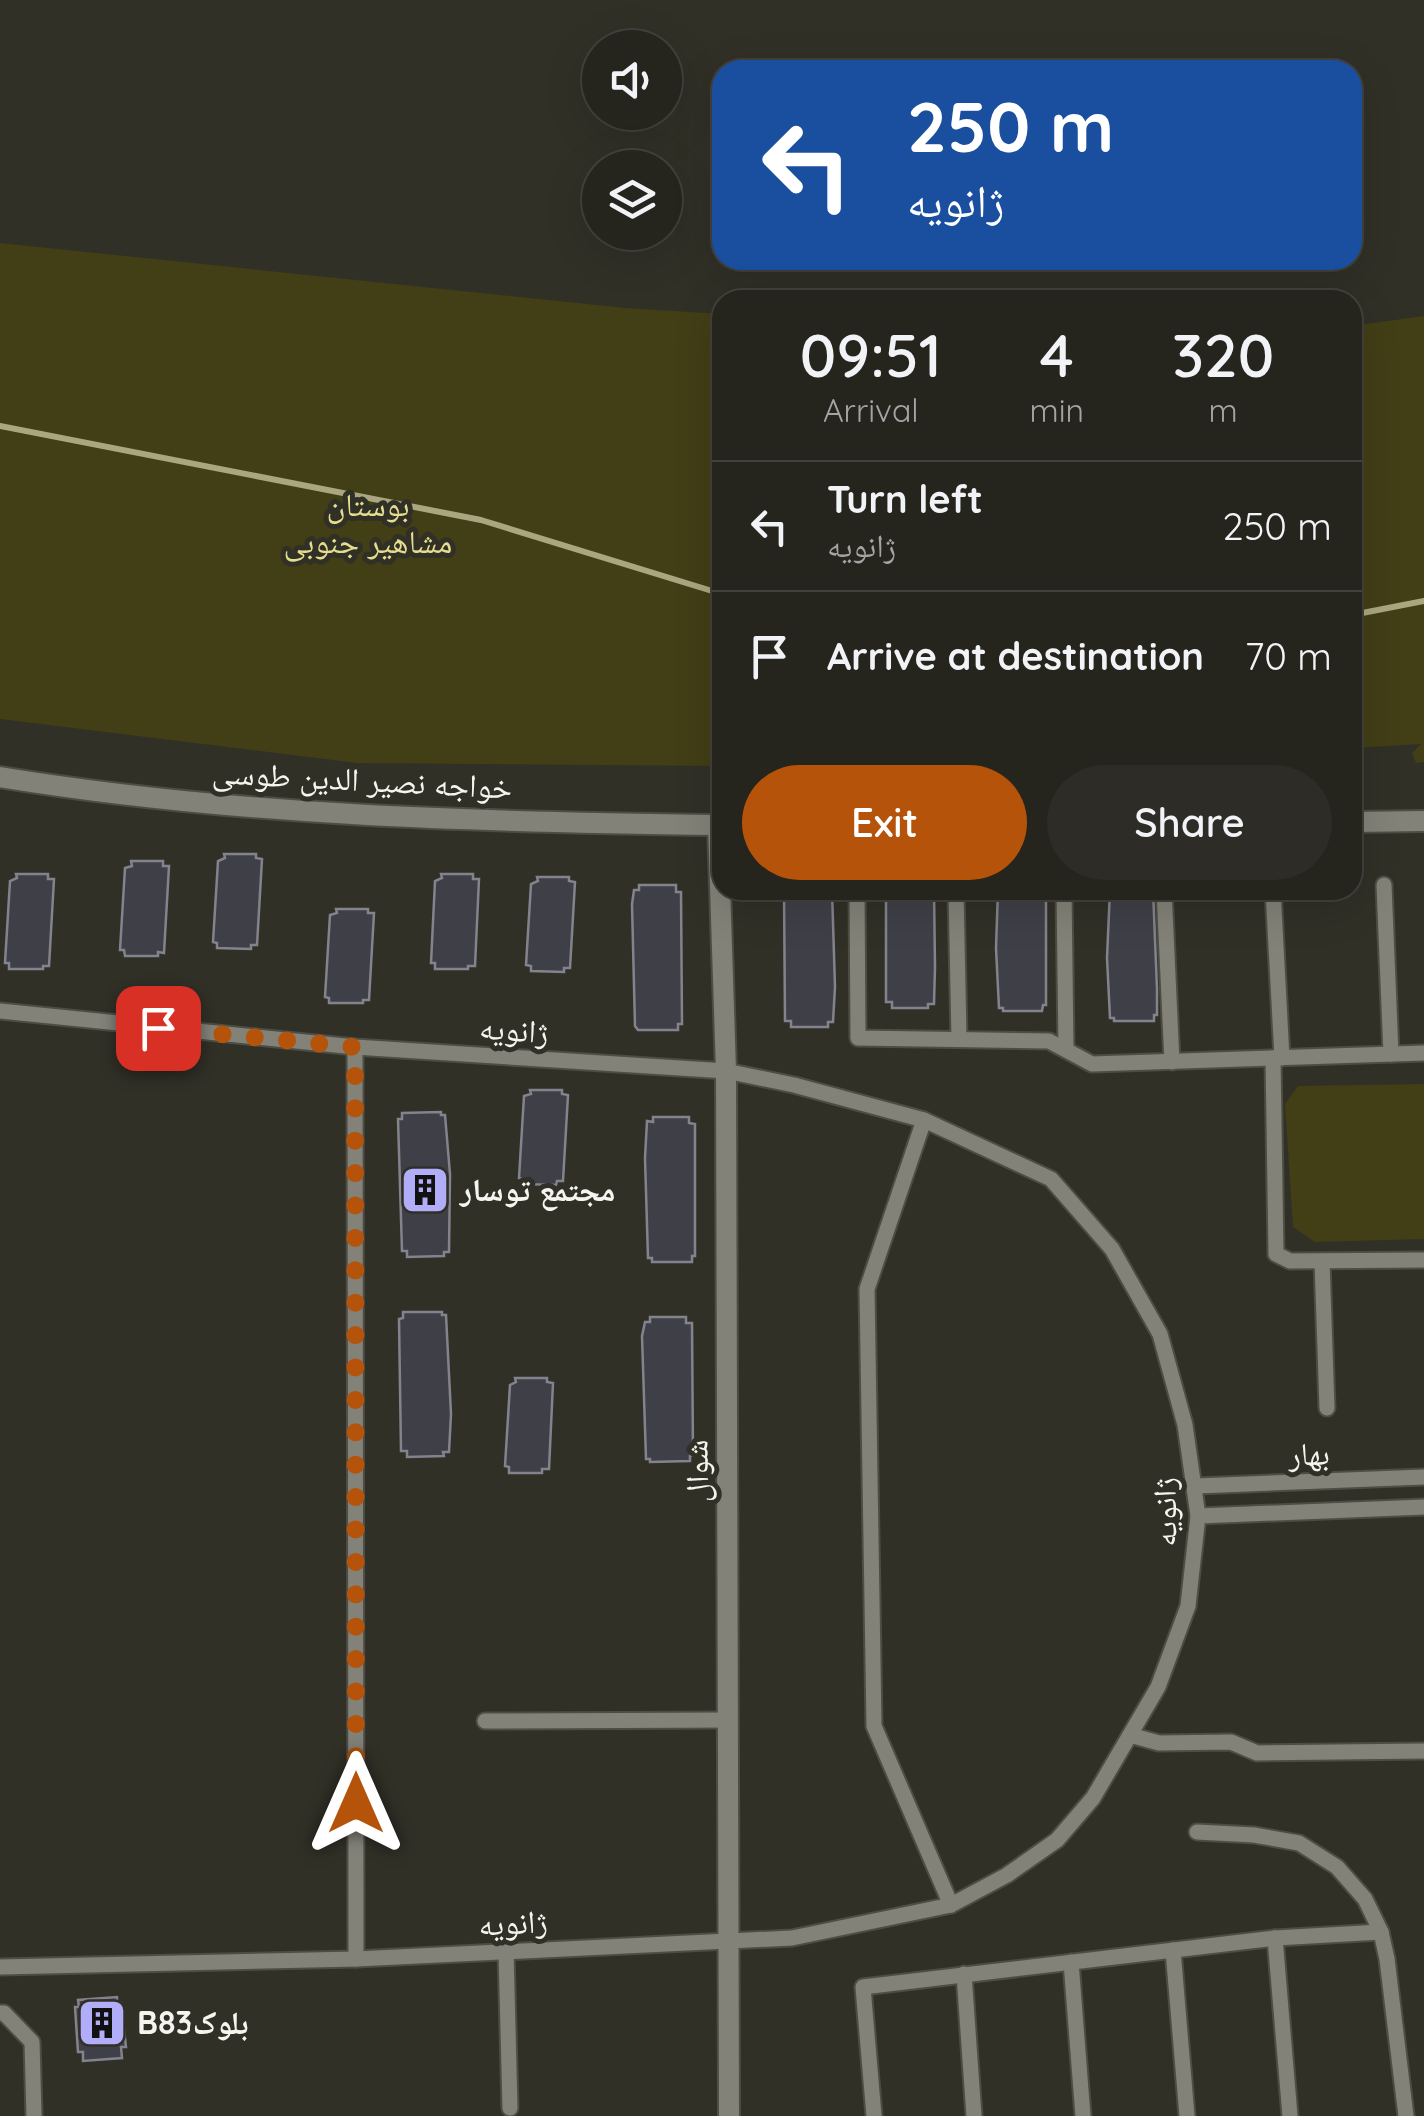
<!DOCTYPE html>
<meta charset="utf-8">
<style>
body{margin:0;font-family:Quicksand,"Noto Naskh Arabic",sans-serif;background:#2d2c26;color:#f1f3f6;height:100vh;display:flex;flex-direction:column;font-size:38px;white-space:nowrap}
*{box-sizing:border-box;margin:0}
p{font-size:32px;color:#a3a4a4}
.icon{flex:none;width:55px;height:55px;fill:none;stroke:currentColor;stroke-width:2;stroke-linecap:round;stroke-linejoin:round}
.map{position:relative;flex:1;overflow:hidden}
.panel{position:absolute;left:712px;top:290px;width:650px;height:610px;display:flex;flex-direction:column;background:#25241d;border-radius:30px;box-shadow:0 10px 40px #0002,0 0 0 2px #42413b}
.panel>*{flex:none}
.banner{position:absolute;left:712px;top:60px;width:650px;height:210px;border-radius:30px;box-shadow:0 10px 40px #0002,0 0 0 2px #42413b;background:#1a4fa0;color:#fff;overflow:hidden}
.fabs{position:absolute;left:582px;top:30px;display:grid;gap:20px}
.fabs a{display:grid;place-items:center;width:100px;height:100px;border-radius:50%;background:#25241d;box-shadow:0 10px 40px #0002,0 0 0 2px #42413b;font-size:50px}
.pin{position:absolute;display:grid;place-items:center;width:85px;height:85px;color:#fff;margin:-42px;border-radius:20px;box-shadow:0 5px 15px #0006}
.me{position:absolute;width:110px;margin:-55px;rotate:0deg;stroke-linejoin:round;filter:drop-shadow(0 0 8px #0008)}
.turn{display:flex;align-items:center;gap:35px;height:210px;padding:0 30px;font-size:45px}
.turn .icon{width:130px;height:130px;stroke-width:2.5}
.turn b{display:block;font-size:70px;line-height:85px}
.eta{display:flex;justify-content:space-evenly;align-items:center;height:170px;text-align:center}
.eta b{font-size:60px;font-weight:600;line-height:70px}
.button{display:flex;gap:20px;margin-top:auto;padding:20px 30px}
.button a{flex:1;height:115px;border-radius:60px;background:#b45309;color:#fff;font-size:40px;font-weight:600;line-height:115px;text-align:center}
.button a+a{background:#2d2c26;color:#f1f3f6}
ul{padding:0;list-style:none}
li{display:flex;align-items:center;gap:30px;height:130px;padding:0 30px;border-top:2px solid #42413b}
li div{flex:1}
li b{display:block;font-size:38px}
li em{font-style:normal}
.map>svg:first-child{display:block}
</style>
<div class="map">
<svg width="1424" height="2116" viewBox="0 0 1424 2116">
<rect width="100%" height="100%" fill="#313027"/>
<g fill="#423e16">
<path d="M0 243 625 308 722 314V766L357 763 0 719Z"/>
<path d="M1424 316V762L1416 763 1412 753 1421 744 1353 748 1352 326Z"/>
<path d="M1424 1084V1239L1315 1242 1293 1227 1285 1104 1298 1086Z"/>
</g>
<g fill="none" stroke-linecap="round" stroke-linejoin="round">
<g stroke="#a9a680" stroke-width="6">
<path d="M0 426 481 520 722 594"/>
<path d="M1352 615 1424 601"/>
</g>
</g>
<g fill="#3f3f48" stroke="#83838d" stroke-width="2.5">
<path d="M224 854H256V858L262 859 257 945H251V949L217 948V943L213 942 218 861 225 858Z"/>
<path d="M131 861H163V866H169L164 953 158 952V956H125L124 950H120L125 868 132 866Z"/>
<path d="M16 874H48V879H54L49 966H43V969H9V963H5L10 881 17 878Z"/>
<path d="M441 874H473V879H479L475 966H468V969H435V963H431L435 881 442 878Z"/>
<path d="M537 877H569V881L575 882 570 968H564V972L531 971V966L526 965 531 884 538 881Z"/>
<path d="M639 885H676V892H681L682 1024H678V1030H638L635 1026 632 904 634 890H639Z"/>
<path d="M784 890H832L835 987 833 1022H828V1027H791V1021H785Z"/>
<path d="M886 890H934L935 967 934 1004H928V1008H892V1002H886Z"/>
<path d="M998 890H1046V1005H1043L1042 1011H1003V1008H999L996 948Z"/>
<path d="M1110 890H1153L1157 989V1015H1154V1021H1114V1018H1110L1107 958Z"/>
<path d="M336 909H368V913H374L369 1000H363V1003H329V998L325 997 330 915 337 913Z"/>
<path d="M530 1090H562V1094L568 1095 563 1181H557L556 1185 523 1184V1179L519 1178 524 1096 531 1094Z"/>
<path d="M441 1112V1115H445L450 1174 449 1252H444V1256L407 1257V1251H402L398 1119H402V1113Z"/>
<path d="M653 1117H689V1123L695 1124V1256H692V1262H652V1258H648L645 1158 647 1121 653 1122Z"/>
<path d="M403 1312H442V1315H446L451 1414 449 1452H443L444 1456 407 1457V1451H401L399 1319 403 1318Z"/>
<path d="M650 1317H686V1323H692L693 1455 690 1456V1461L650 1462V1459H646L642 1336 645 1322H650Z"/>
<path d="M515 1378H547V1382L553 1383 549 1469H542V1473H509V1467L505 1466 510 1385 516 1382Z"/>
<path d="M117 1997V2003H121L126 2047H121L122 2058 83 2061V2052H78L75 2007H79L78 2000Z"/>
</g>
<g fill="none" stroke-linecap="round" stroke-linejoin="round">
<g stroke="#4e4d45" stroke-width="19">
<g id="minor">
<path d="M1384 885 1391 1054"/>
<path d="M857 890 858 1038 1049 1041 1092 1064 1424 1053"/>
<path d="M956 890 959 1039"/>
<path d="M1064 890 1066 1050"/>
<path d="M1164 890 1172 1062"/>
<path d="M1273 890 1282 1058"/>
<path d="M0 1011 355 1047 726 1071 794 1085 924 1120 1051 1179 1112 1249 1160 1334 1185 1425 1198 1516 1188 1606 1158 1687 1093 1798 1057 1840 1007 1875 951 1905 792 1938 356 1959 0 1967"/>
<path d="M355 1047 356 1959"/>
<path d="M1273 1058 1276 1254 1290 1261 1424 1260"/>
<path d="M924 1120 867 1289 874 1726 951 1905"/>
<path d="M1322 1261 1327 1408"/>
<path d="M1196 1486 1424 1477"/>
<path d="M1198 1516 1424 1507"/>
<path d="M485 1721 730 1720"/>
<path d="M1130 1735 1159 1743 1231 1742 1257 1753 1424 1751"/>
<path d="M1197 1832 1254 1835 1299 1843 1337 1867 1365 1899 1381 1932 1387 1959 1406 2116"/>
<path d="M1275 1938 1290 2116"/>
<path d="M1173 1950 1187 2116"/>
<path d="M506 1951 510 2108"/>
<path d="M1071 1962 1083 2116"/>
<path d="M964 1974 974 2116"/>
<path d="M0 2013H4L32 2042 34 2116"/>
<path d="M874 2116 863 1987 1275 1938 1381 1932"/>
</g>
</g>
<g stroke="#4e4d45" stroke-width="24">
<g id="tertiary">
<path d="M0 777C238 816 482 822 722 825"/>
<path d="M1352 822 1424 821"/>
<path d="M718 825 726 1071 729 2116"/>
</g>
</g>
<use href="#minor" stroke="#838278" stroke-width="15"/>
<use href="#tertiary" stroke="#838278" stroke-width="20"/>
</g>
<g fill="none" stroke-linecap="round" stroke-linejoin="round">
<path stroke="#b45309" stroke-width="18" stroke-dasharray="0 32.4" d="M158 1028 355 1047 356 1803"/>
</g>
<defs>
<g id="building-square" transform="scale(2.5)"><rect x="-9" y="-9" width="18" height="18" rx="4" fill="#b2adf9" stroke="#313027"/><path d="M-4-6H4V6H1V3H-1V6H-4ZM-2.5-4.3h1.7v1.8h-1.7ZM.8-4.3h1.7v1.8H.8ZM-2.5-1h1.7V.8h-1.7ZM.8-1h1.7V.8H.8Z" fill="#111"/></g>
</defs>
<g fill-rule="evenodd">
<use href="#building-square" x="425" y="1190"/>
<use href="#building-square" x="102" y="2023"/>
</g>
<g text-anchor="middle" stroke-width="10" stroke-linejoin="round" paint-order="stroke">
<g font-size="32" fill="#e5dd8e" stroke="#313027">
<text x="368" y="516">بوستان<tspan x="368" dy="37">مشاهیر جنوبی</tspan></text>
</g>
<g font-size="32" fill="#f5f4ee" stroke="#313027">
<text transform="translate(362 780) rotate(3)" y="11">خواجه نصیر الدین طوسی</text>
<text transform="translate(514 1030) rotate(4)" y="11">ژانویه</text>
<text transform="translate(1309 1454) rotate(-2)" y="11">بهار</text>
<text transform="translate(697 1471) rotate(-91)" y="11">شوال</text>
<text transform="translate(1165 1512) rotate(-91)" y="11">ژانویه</text>
<text transform="translate(513 1923) rotate(-3)" y="11">ژانویه</text>
</g>
<g font-size="32" font-weight="bold" fill="#f5f4ee" stroke="#313027" text-anchor="start">
<text x="460" y="1201">مجتمع توسار</text>
<text x="137" y="2034">B83بلوک</text>
</g>
</g>
</svg>
<div class="fabs">
<a><svg class="icon" aria-label="sound" viewBox="0 0 24 24"><path d="M4 9h4l5-4v14l-5-4H4zM17 9q2 3 0 6"/></svg></a>
<a><svg class="icon" aria-label="layers" viewBox="0 0 24 24"><path d="M12 4l9 5-9 5-9-5zM3 14l9 5 9-5"/></svg></a>
</div>
<div class="pin" style="left:158px;top:1028px;background:#d93025"><svg class="icon" aria-label="arrive" viewBox="0 0 24 24"><path d="M6 21V4h12l-3 4 3 4H6"/></svg></div>
<svg class="me" style="left:356px;top:1803px" viewBox="-20 -20 40 40"><path d="M0-17L14 15 0 8-14 15z" fill="#b45309" stroke="#fff" stroke-width="4"/></svg>
<div class="banner">
<div class="turn"><svg class="icon" aria-label="left" viewBox="0 0 24 24"><path d="M17 20v-9H6M10 6l-5 5 5 5"/></svg><div><b>250 m</b>ژانویه</div></div>
</div>
<section class="panel">
<div class="eta">
<div><b>09:51</b><p>Arrival</p></div>
<div><b>4</b><p>min</p></div>
<div><b>320</b><p>m</p></div>
</div>
<ul>
<li><svg class="icon" aria-label="left" viewBox="0 0 24 24"><path d="M17 20v-9H6M10 6l-5 5 5 5"/></svg><div><b>Turn left</b><p>ژانویه</p></div><em>250 m</em></li>
<li><svg class="icon" aria-label="arrive" viewBox="0 0 24 24"><path d="M6 21V4h12l-3 4 3 4H6"/></svg><div><b>Arrive at destination</b></div><em>70 m</em></li>
</ul>
<div class="button"><a>Exit</a><a>Share</a></div>
</section>
</div>
